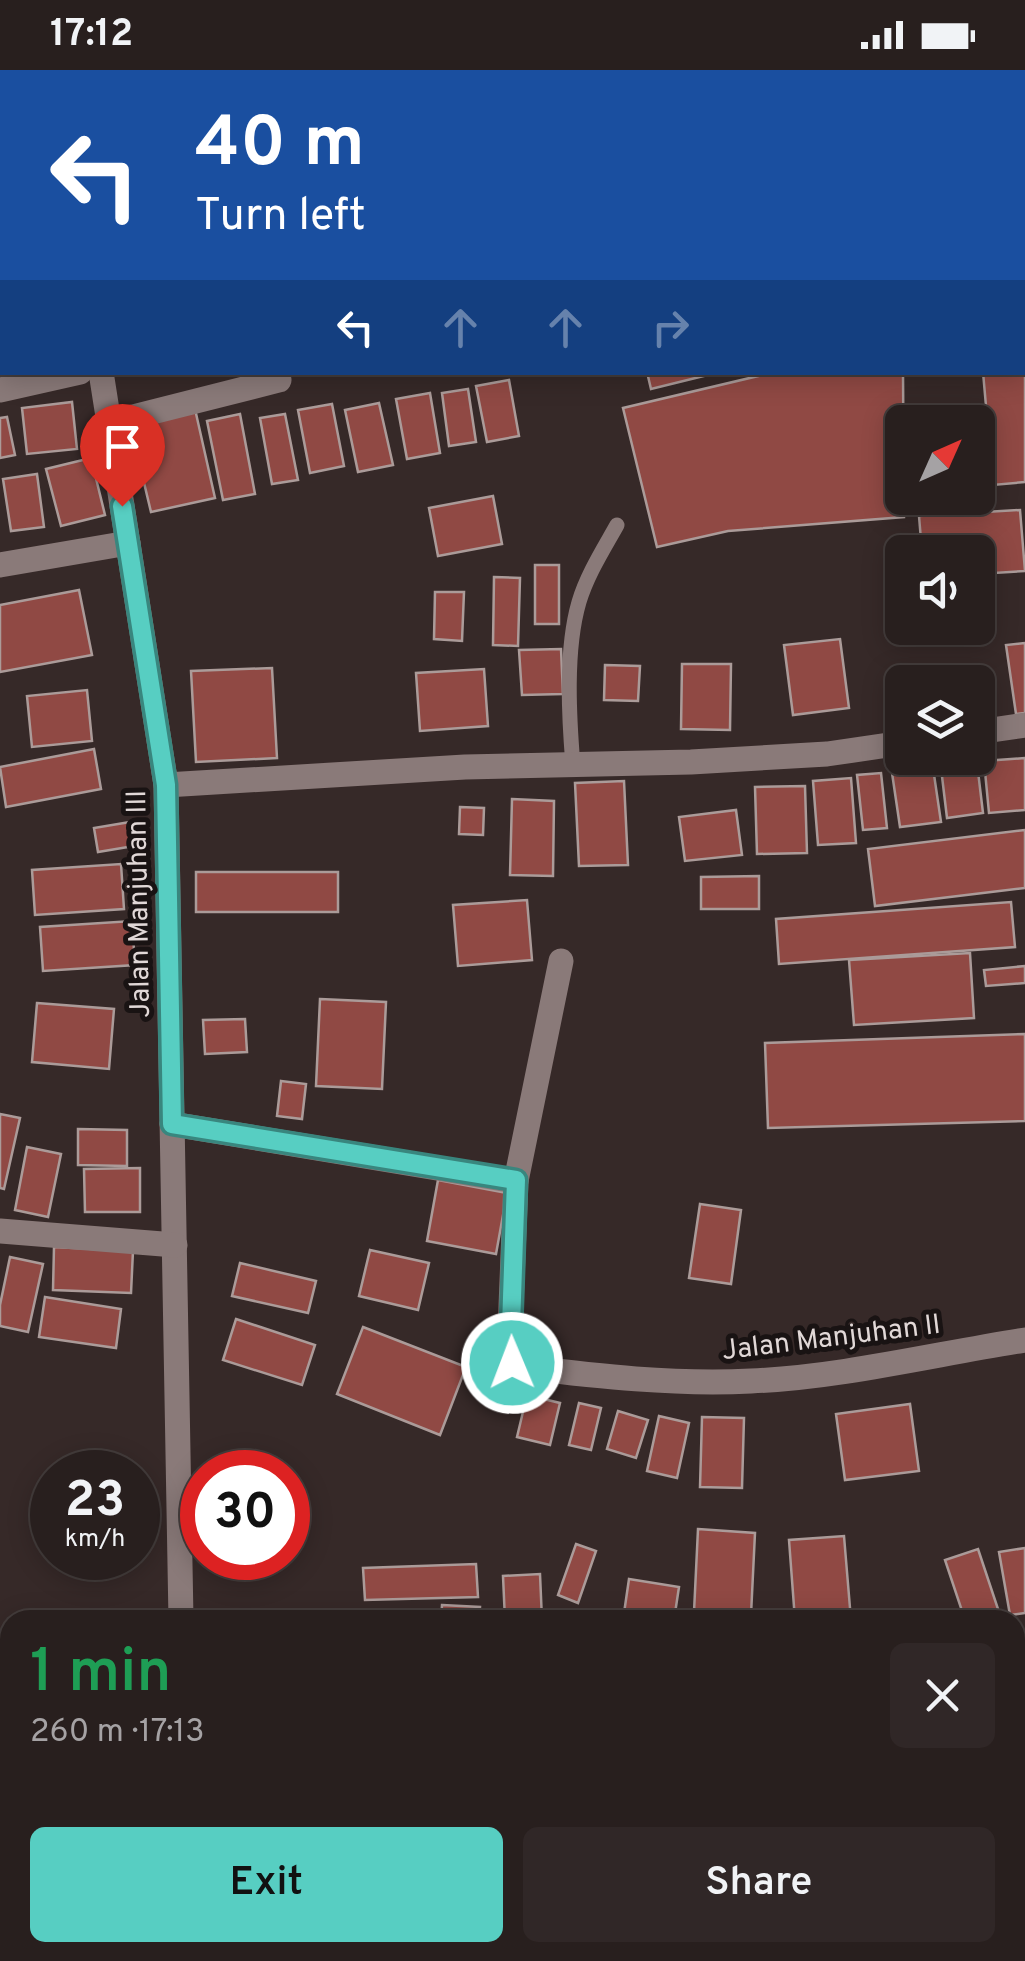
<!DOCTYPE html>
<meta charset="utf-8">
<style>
body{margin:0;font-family:Overpass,sans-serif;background:#302727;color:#f1f3f6;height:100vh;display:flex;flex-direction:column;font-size:38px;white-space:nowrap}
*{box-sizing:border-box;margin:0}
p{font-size:32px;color:#a5a2a4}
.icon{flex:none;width:55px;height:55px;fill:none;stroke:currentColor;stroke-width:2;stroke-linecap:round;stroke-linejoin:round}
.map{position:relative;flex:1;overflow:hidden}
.details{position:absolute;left:0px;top:1540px;width:1025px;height:352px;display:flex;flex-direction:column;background:#281f1e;border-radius:30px 30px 0 0;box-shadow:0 5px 25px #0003,0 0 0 2px #443d3c}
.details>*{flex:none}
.top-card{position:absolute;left:0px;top:0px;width:1025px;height:305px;box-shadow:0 5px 25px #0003,0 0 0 2px #443d3c;background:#1a4fa0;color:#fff;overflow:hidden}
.needle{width:65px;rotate:45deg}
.controls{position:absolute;left:885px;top:335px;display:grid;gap:20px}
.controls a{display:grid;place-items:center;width:110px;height:110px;border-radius:15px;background:#281f1e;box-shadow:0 5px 25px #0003,0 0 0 2px #443d3c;font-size:50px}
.speed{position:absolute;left:30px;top:1380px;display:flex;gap:20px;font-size:50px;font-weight:700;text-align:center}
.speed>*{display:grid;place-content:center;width:130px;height:130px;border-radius:50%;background:#281f1e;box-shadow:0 5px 25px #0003,0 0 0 2px #443d3c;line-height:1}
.speed small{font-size:25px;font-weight:400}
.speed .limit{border:15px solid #d22;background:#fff;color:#111}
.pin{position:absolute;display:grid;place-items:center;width:85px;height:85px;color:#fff;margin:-102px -42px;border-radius:50% 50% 50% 0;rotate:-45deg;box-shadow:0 0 10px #0007}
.pin .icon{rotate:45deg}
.me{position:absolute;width:110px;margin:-55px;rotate:359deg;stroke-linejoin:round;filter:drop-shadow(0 0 8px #0008)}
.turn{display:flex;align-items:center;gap:35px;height:210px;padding:0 30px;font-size:45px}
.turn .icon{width:130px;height:130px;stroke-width:2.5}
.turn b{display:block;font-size:70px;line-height:85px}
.lanes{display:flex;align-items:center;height:95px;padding:0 30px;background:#0003;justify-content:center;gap:50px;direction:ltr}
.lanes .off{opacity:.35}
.round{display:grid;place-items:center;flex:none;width:105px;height:105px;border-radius:15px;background:#302727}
.headline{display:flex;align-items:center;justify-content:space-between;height:170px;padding:0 30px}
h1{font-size:60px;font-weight:600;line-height:75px;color:#1e9e55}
.cta{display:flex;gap:20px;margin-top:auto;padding:20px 30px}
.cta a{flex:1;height:115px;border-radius:15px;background:#57cec2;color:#111;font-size:40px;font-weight:600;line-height:115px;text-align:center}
.cta a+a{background:#302727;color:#f1f3f6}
.status{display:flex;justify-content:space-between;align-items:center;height:70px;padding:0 50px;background:#281f1e;direction:ltr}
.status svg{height:28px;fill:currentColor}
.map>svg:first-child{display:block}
</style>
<div class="status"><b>17:12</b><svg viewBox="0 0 49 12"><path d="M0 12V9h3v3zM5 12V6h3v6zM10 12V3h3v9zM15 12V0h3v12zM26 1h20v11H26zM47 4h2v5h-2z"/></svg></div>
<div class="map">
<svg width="1025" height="1891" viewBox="0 0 1025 1891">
<rect width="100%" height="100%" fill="#362928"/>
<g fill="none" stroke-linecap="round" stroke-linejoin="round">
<g stroke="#445451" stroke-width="9">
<path d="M1021 0V2"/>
<path d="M1022 11 1025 25"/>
</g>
</g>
<g fill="#904944" stroke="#ab9b99" stroke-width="2.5">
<rect x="521" y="0" width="67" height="2"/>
<path d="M946 0H1013V2H947Z"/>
<path d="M1022 254H1025V412L993 415 983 302H1022Z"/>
<path d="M647 302H720L651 319Z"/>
<path d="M775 302H903L904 447 728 461 657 477 623 338Z"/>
<path d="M509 310 519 366 487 372 476 316Z"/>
<path d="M468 319 476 372 449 376 442 323Z"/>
<path d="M430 323 440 383 407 389 396 329Z"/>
<path d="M72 332 77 379 27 384 22 338Z"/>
<path d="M379 333 393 395 358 402 345 340Z"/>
<path d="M332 334 344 396 310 403 298 340Z"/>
<path d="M195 339 215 428 151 442 130 354Z"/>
<path d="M240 344 255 424 223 430 207 351Z"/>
<path d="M285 344 298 410 272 414 260 348Z"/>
<path d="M7 347 15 385 0 388V348Z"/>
<path d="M91 388 105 445 61 456 46 399Z"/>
<path d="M37 404 44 457 11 461 3 409Z"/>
<path d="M493 426 502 474 438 486 429 438Z"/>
<path d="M1020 440 1025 501 978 504V482H922L919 446Z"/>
<rect x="535" y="495" width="24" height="59"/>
<path d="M494 507 520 508 518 576 493 575Z"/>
<path d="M79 520 92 585 0 602V535Z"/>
<path d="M435 522H464L462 571 434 569Z"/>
<path d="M840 569 849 638 793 645 784 575Z"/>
<path d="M1025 573V643L1016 644 1006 575Z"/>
<path d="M561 579 563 624 522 625 519 580Z"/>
<path d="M682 594H731L730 660 681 659Z"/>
<path d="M605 595 640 596 638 631 604 630Z"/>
<path d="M272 598 277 688 196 692 191 601Z"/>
<path d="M484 599 488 656 420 661 416 603Z"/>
<path d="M87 620 92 671 32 677 27 626Z"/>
<path d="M94 679 101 719 6 737 0 697Z"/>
<path d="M1025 688V740L989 743 984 691Z"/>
<path d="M932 691 941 752 900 757 891 696Z"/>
<path d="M977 693 983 743 947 748 941 698Z"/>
<path d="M881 703 887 758 863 760 857 705Z"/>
<path d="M851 708 856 773 818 775 813 711Z"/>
<path d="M624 711 628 795 579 796 575 713Z"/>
<path d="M805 716 807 783 757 784 755 717Z"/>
<path d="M512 729 554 731 553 806 510 805Z"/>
<path d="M460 737 484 738 483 765 459 764Z"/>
<path d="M736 740 742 785 685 791 679 747Z"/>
<path d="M142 750 146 774 98 782 94 758Z"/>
<path d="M1025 760V818L875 836 868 779Z"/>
<path d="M121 794 124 839 35 845 32 800Z"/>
<rect x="196" y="802" width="142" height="40"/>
<path d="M759 806V839H701V807Z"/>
<path d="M527 830 532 890 458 896 453 835Z"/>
<path d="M1011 832 1015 877 779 894 776 849Z"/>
<path d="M132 851 135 895 43 901 40 857Z"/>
<path d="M970 883 974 948 854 955 849 890Z"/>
<path d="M1025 896V913L986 916 984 900Z"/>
<path d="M320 929 386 932 382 1019 316 1016Z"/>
<path d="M37 933 114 939 109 999 32 992Z"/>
<path d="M245 949 247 982 205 984 203 950Z"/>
<path d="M1025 964V1051L768 1058 765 973Z"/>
<path d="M281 1011 306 1014 302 1049 277 1046Z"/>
<path d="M0 1044 20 1048 4 1119 0 1118Z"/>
<path d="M78 1059 127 1060V1096L78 1095Z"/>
<path d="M27 1077 61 1084 48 1147 15 1140Z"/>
<path d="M140 1098V1142H85L84 1099Z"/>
<path d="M438 1110 507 1123 496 1184 427 1171Z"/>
<path d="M700 1134 741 1140 731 1214 689 1208Z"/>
<path d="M54 1177 133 1181 131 1223 53 1220Z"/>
<path d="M370 1180 429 1193 418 1240 359 1226Z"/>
<path d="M10 1187 43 1194 28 1262 0 1256V1235Z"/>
<path d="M240 1193 316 1211 308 1243 232 1226Z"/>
<path d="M45 1227 121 1239 116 1278 39 1267Z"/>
<path d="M236 1249 315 1275 302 1315 223 1290Z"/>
<path d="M363 1257 466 1297 440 1365 337 1324Z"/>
<path d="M527 1325 560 1333 550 1375 517 1367Z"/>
<path d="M579 1333 601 1338 591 1380 569 1375Z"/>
<path d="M910 1334 919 1401 845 1410 836 1344Z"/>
<path d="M618 1341 648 1350 636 1388 607 1379Z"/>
<path d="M659 1346 689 1353 677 1408 647 1401Z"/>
<path d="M702 1347 744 1348 742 1418 700 1417Z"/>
<path d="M698 1459 755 1463 751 1545 694 1542Z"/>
<path d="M844 1466 851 1550H795L789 1470Z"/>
<path d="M576 1474 596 1481 578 1533 558 1525Z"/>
<path d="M1025 1478V1543L1010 1545 999 1482Z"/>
<path d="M978 1479 1001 1548 996 1550H965L945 1490Z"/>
<path d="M476 1494 478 1527 365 1530 363 1498Z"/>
<path d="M540 1504 542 1550H505L503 1506Z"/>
<path d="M629 1509 679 1517 674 1550H623Z"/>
<path d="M442 1535 480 1537 479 1550H441Z"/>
<rect x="365" y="1545" width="58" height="5"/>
<path d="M0 1703H3L8 1812H0Z"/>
<path d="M618 1882H670L671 1891H619Z"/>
<path d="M822 1882H894L896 1891H823Z"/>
<path d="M454 1886 455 1891H381L380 1888Z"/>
</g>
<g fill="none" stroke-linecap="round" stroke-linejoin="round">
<path stroke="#8a7a79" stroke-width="15" d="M573 696C569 647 565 580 579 532 587 505 603 480 617 455"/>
<g stroke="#8a7a79" stroke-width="25">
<path d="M50 0V2"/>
<path d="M615 0V2"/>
<path d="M924 0 925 2"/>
<path d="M103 2 119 0"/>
<path d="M1022 134H1025"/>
<path d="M0 142 2 141"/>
<path d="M101 302 166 715 181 1550"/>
<path d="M0 320 80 302"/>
<path d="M109 353 279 310"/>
<path d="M0 495 128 473"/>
<path d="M978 662 1025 655"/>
<path d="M166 715 465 697 691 692 827 684 902 673"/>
<path d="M561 891 516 1111 509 1286 512 1293 521 1297C597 1306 674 1315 751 1311 842 1307 935 1284 1025 1270"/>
<path d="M172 1054 516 1111"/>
<path d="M0 1161 175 1175"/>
<path d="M259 1882 260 1891"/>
<path d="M905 1882 907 1891"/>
</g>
<g stroke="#8a7a79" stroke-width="25">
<path d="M1015 1586 1025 1585"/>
<path d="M0 1662 10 1661"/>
</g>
</g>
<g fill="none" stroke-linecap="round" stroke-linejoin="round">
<g stroke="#39867e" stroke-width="25">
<path id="route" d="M122 436 166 715 172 1054 516 1110 510 1286 512 1293"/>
</g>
<use href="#route" stroke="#57cec2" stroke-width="18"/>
</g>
<g text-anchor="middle" stroke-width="10" stroke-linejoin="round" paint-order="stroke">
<g font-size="28" fill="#e1d8d7" stroke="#191313">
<text transform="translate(137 834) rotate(-91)" y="10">Jalan Manjuhan III</text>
<text transform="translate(831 1266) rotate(-7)" y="10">Jalan Manjuhan II</text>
</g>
</g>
</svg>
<div class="controls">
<a><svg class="needle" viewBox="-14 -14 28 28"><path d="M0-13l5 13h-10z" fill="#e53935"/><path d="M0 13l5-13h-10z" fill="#a5a2a4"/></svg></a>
<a><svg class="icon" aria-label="sound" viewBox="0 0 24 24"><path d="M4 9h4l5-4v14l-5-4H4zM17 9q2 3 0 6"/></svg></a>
<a><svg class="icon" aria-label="layers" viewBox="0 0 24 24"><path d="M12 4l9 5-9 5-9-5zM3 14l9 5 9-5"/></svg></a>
</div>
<div class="speed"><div>23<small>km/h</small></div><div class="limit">30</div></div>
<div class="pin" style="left:122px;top:436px;background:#d93025"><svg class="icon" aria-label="arrive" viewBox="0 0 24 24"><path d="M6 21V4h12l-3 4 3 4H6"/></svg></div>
<svg class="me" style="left:512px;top:1293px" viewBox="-20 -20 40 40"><circle r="17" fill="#57cec2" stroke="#fff" stroke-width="3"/><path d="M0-11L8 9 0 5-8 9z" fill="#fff"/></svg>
<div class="top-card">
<div class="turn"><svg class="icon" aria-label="left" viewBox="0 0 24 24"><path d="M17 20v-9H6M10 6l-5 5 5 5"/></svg><div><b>40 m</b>Turn left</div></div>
<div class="lanes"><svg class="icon" aria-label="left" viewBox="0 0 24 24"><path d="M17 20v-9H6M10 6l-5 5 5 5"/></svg><svg class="icon off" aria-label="ahead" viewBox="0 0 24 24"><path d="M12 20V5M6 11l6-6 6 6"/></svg><svg class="icon off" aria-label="ahead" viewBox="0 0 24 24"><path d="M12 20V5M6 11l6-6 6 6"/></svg><svg class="icon off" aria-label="right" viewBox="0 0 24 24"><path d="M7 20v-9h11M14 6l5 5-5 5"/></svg></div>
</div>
<section class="details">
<div class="headline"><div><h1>1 min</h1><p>260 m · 17:13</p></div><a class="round"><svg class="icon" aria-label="close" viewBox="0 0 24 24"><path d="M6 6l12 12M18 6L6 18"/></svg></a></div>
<div class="cta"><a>Exit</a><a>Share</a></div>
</section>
</div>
